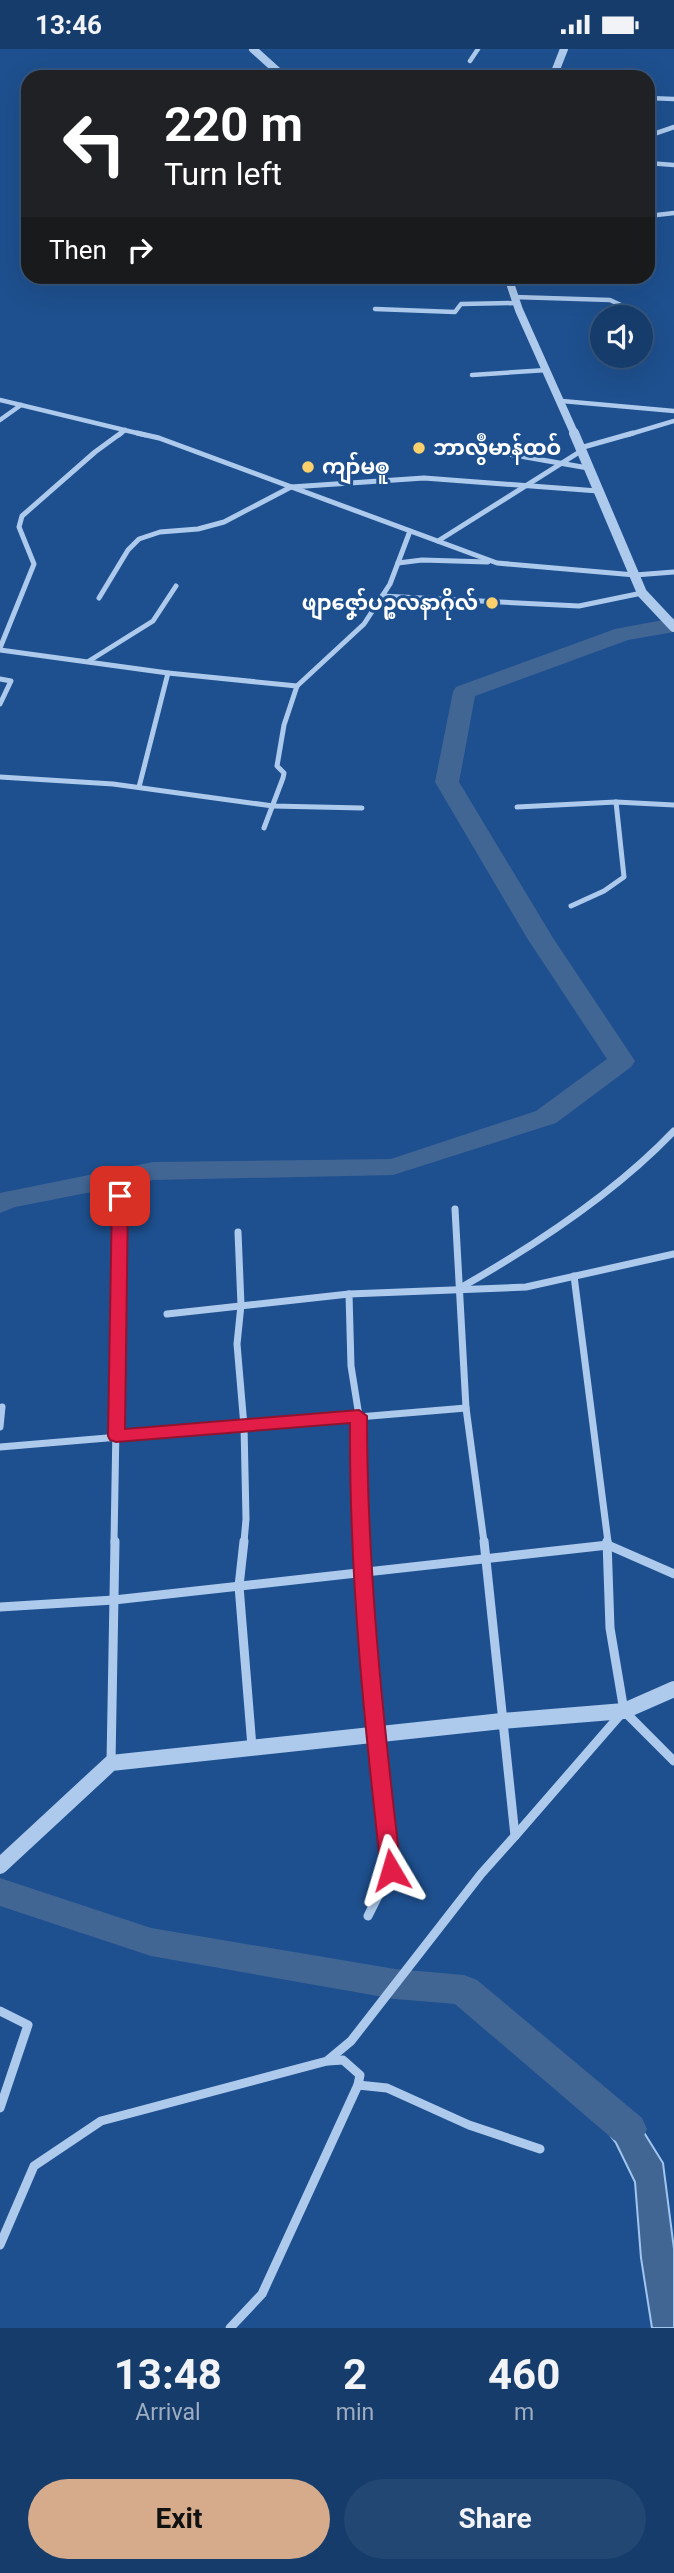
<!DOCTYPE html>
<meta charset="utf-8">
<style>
body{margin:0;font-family:Roboto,"Noto Sans Myanmar",sans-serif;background:#234773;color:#f1f3f6;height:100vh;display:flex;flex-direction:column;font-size:26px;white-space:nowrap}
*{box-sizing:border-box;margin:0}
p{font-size:23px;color:#9eadc1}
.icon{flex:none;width:38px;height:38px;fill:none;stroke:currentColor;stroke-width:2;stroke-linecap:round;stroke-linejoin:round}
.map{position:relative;height:2279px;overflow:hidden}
.panel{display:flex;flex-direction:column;background:#163c6b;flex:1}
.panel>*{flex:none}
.banner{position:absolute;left:21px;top:21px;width:634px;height:214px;border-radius:21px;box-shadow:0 7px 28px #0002,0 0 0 2px #35567e;background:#202124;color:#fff;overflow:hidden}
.buttons{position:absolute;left:590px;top:256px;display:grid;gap:14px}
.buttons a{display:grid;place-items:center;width:63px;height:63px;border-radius:50%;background:#163c6b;box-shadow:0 7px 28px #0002,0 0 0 2px #35567e;font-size:35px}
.pin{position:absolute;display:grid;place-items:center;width:60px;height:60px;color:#fff;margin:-30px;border-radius:14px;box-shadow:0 4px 10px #0006}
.me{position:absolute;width:77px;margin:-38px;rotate:353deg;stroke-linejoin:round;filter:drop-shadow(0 0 5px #0008)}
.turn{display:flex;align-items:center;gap:24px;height:147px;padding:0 28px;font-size:32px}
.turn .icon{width:91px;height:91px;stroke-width:2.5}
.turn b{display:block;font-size:49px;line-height:60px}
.then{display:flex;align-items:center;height:66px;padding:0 28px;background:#0003;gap:14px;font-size:26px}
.eta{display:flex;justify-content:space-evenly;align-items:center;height:119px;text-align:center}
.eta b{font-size:42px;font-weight:700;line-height:49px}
.primary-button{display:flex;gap:14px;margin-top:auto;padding:14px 28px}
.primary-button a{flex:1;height:80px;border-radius:42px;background:#d6ab8b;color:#111;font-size:28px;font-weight:700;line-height:80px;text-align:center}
.primary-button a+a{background:#234773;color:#f1f3f6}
.status{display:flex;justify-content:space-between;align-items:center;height:49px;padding:0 35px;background:#163c6b;direction:ltr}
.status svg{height:19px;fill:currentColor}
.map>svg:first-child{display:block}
</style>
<div class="status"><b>13:46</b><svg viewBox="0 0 49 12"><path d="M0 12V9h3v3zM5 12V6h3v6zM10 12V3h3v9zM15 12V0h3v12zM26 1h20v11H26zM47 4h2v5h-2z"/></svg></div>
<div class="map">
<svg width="674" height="2279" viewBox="0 0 674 2279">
<rect width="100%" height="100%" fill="#1e508f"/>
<path fill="#426694" stroke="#a0c5ef" stroke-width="2" d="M604 2048 643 2082 663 2114 674 2200V2279H652L641 2209 635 2133 616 2094 593 2064Z"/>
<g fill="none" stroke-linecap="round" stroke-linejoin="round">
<g fill="#426694" fill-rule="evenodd">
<path d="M674 569V583L628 591 475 647 459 733 553 889 635 1012 631 1018 556 1074 393 1126 153 1131 15 1158 0 1164V1144L153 1113 391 1110 536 1062 607 1010 527 889 435 733 453 643 456 638 615 580Z"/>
<path d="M0 1829 151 1879 395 1920 464 1926 477 1931 642 2069 647 2080 642 2091 628 2096 614 2091 455 1955 395 1950 151 1907 0 1857Z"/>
</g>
<g stroke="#adcaed" stroke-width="4.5">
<path d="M470 12 478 0"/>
<path d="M648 49 674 50"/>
<path d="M648 87 674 78"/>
<path d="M648 114 674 116"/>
<path d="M648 167 674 164"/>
<path d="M514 248 610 251 623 257"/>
<path d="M375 260 455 263 461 255 516 254"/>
<path d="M472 326 547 321"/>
<path d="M0 351 145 386"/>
<path d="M562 352 674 362"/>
<path d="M0 371 21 356"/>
<path d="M119 386 125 381"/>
<path d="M627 386 674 372"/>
</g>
<g stroke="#adcaed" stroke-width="5">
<path d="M137 384 159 389 497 514 635 526 674 523"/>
<path d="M580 399 633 384"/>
<path d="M497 403 588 419"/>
<path d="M438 492 581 402"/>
<path d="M398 514 422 511 488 513"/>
<path d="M382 547 579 557 642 544"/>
<path d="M99 549 128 501 139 490 160 483 198 480 224 473 291 438 424 429 598 442"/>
<path d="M0 599 34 515 19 478 22 467 95 403 121 384"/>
<path d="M0 601 168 624"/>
<path d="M89 612 153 572 176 537"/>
<path d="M0 630 11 632 0 655"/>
<path d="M0 728 113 735 273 757 362 759"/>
<path d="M139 738 168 624 297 637 364 575 390 535 410 482"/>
<path d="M517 758 616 753 674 756"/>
<path d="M264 779 283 729 284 724 277 717 284 676 297 637"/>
<path d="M571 857 604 842 624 828 616 753"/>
</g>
<g stroke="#adcaed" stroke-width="7">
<path d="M455 1160 466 1359 484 1493"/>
<path d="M238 1183 241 1256 237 1295 244 1377 246 1470 244 1493"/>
<path d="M574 1227 608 1493"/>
<path d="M460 1239C536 1196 614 1145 674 1082"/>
<path d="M167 1265 349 1245"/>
<path d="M0 1378 2 1358"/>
<path d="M0 1398 466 1359"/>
<path d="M114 1493 120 1147"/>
<path d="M363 1493 357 1395 359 1367 351 1317 349 1245 526 1238 674 1205"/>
</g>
<g stroke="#adcaed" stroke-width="9">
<path d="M244 1492 239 1537 252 1698"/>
<path d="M363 1492 375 1686 391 1821 368 1867"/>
<path d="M607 1492 610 1579 624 1662 674 1712"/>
<path d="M0 1558 114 1551 608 1496 674 1525"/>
<path d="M111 1713 115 1492"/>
<path d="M515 1787 621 1665"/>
<path d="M0 1962 28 1976 0 2059"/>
<path d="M358 2036 387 2039 469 2076 540 2100"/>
<path d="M0 2196 34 2117 101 2072 327 2012 351 1992 481 1825 515 1787 484 1492"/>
<path d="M230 2279 262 2245 358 2036 360 2026 343 2011 328 2012"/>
</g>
<g stroke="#adcaed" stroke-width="8">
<path d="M253 0 284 28"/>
<path d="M553 28 564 0"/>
<path d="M508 228 519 261 575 386"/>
</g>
<path stroke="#adcaed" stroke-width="10" d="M574 384 642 544 674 578"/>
<path stroke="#adcaed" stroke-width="16" d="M0 1817 111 1714 502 1672 624 1662 674 1640"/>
</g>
<path fill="#e11d48" stroke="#92132f" stroke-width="2" d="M120 1142 128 1147 125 1380 359 1361 367 1367C367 1519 383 1671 401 1821L398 1827 391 1829 384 1827 381 1821C364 1673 349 1523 350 1374L116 1393 110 1391 108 1387 112 1147Z"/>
<g fill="#fcd16c" stroke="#1e508f" stroke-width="2.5">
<circle cx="419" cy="399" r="7"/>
<circle cx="308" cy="418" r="7"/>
<circle cx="492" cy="554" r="7"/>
</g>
<g text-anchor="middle" stroke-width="6" stroke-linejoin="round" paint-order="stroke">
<g font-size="21" font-weight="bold" fill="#fff" stroke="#1e508f" text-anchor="start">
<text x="433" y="406">ဘာလွဳမာန်ထဝ်</text>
<text x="322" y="425">ကျာ်မၜူ</text>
<text x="478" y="561" text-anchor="end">ဖျာဇၞော်ပဉ္စလနာဂိုလ်</text>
</g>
</g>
</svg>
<div class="buttons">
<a><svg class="icon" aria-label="sound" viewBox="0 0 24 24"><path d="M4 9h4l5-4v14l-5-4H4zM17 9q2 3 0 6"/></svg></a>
</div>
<div class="pin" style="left:120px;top:1147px;background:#d93025"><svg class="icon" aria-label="arrive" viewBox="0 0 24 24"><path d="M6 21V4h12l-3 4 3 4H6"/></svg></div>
<svg class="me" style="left:391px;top:1821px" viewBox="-20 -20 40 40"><path d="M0-17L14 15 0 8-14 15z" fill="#e11d48" stroke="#fff" stroke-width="4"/></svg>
<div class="banner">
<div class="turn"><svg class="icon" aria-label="left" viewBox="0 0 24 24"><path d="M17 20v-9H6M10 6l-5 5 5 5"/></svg><div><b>220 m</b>Turn left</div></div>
<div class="then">Then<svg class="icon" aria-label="right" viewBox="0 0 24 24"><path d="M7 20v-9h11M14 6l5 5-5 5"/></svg></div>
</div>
</div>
<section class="panel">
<div class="eta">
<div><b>13:48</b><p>Arrival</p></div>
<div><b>2</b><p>min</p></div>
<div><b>460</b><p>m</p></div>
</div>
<div class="primary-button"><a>Exit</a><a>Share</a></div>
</section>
